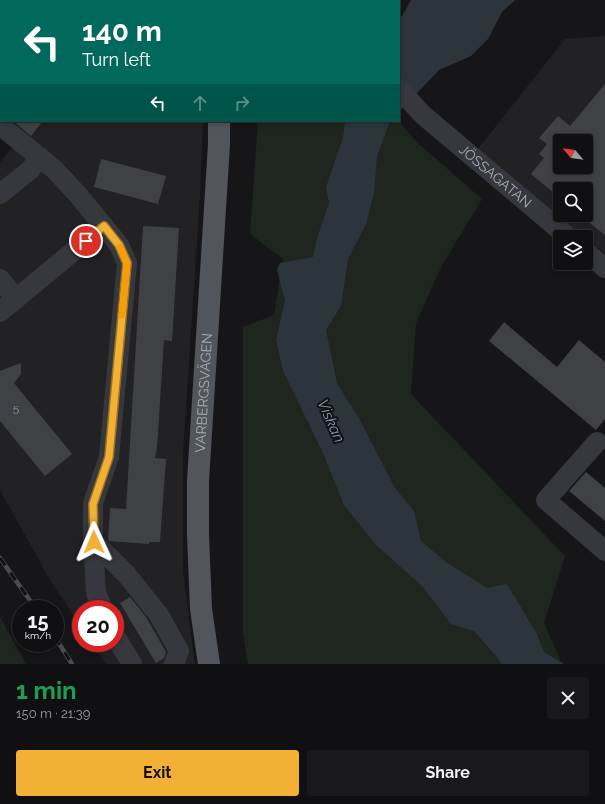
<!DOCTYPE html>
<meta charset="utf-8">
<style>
body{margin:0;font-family:Raleway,sans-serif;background:#19191b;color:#f1f3f6;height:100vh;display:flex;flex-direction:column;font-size:15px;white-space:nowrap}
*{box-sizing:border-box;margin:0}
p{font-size:13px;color:#9c9d9f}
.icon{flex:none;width:22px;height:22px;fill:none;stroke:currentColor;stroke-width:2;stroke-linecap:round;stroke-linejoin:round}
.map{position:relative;height:664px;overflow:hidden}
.side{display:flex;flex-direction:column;background:#101012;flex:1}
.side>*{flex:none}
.guide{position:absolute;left:0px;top:0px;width:400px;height:122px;box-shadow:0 2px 6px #0003,0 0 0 1px #303032;background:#00695c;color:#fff;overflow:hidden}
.needle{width:26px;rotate:299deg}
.fabs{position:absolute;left:553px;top:134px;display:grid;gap:8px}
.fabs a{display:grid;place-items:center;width:40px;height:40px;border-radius:4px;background:#101012;box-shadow:0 2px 6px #0003,0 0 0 1px #303032;font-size:20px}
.speed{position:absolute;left:12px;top:600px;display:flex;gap:8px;font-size:20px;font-weight:700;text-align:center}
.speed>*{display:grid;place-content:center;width:52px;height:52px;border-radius:50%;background:#101012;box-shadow:0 2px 6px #0003,0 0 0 1px #303032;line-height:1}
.speed small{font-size:10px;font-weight:400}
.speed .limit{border:6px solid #d22;background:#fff;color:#111}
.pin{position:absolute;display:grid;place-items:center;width:34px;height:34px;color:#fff;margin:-17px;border:2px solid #fff;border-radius:50%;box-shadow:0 1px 4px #0007}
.me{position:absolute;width:44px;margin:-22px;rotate:359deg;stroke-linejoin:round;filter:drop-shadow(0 0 3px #0008)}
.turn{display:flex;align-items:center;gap:14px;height:84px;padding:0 16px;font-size:18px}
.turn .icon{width:52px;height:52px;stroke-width:2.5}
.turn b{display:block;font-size:28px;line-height:34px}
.lanes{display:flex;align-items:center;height:38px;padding:0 16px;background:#0003;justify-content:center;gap:20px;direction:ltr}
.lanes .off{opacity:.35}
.round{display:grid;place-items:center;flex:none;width:42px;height:42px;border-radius:4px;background:#19191b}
.headline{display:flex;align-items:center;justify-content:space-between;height:68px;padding:0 16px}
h1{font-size:24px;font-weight:700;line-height:30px;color:#1e9e55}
.cta{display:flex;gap:8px;margin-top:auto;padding:8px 16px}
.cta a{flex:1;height:46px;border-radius:4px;background:#f2b134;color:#111;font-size:16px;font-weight:700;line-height:46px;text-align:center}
.cta a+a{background:#19191b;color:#f1f3f6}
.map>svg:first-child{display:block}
</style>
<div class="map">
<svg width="605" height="664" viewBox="0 0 605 664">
<rect width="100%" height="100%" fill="#161618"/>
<g fill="#222225" fill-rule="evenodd">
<path d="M605 36V254L477 150 565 39ZM560 141H586V167H560ZM560 189H586V215H560Z"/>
<path d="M17 121H203L200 195 183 453V572L195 664H106L92 643H115V609H81V627L50 580 0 490V162L25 132 15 124Z"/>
</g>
<g fill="#1e261f">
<path d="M258 121H398L419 144 482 199 442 265 416 323 411 394 565 556 544 623 562 664H248L243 634V327L274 315 283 259 250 234Z"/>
<path d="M0 617 26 664H0Z"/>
</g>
<g fill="#2c353c">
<path d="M411 0H515L502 12 488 39 471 56 439 70 399 112V19L402 16Z"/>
<path d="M345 121H390L377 156 374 193 366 224 348 259 341 306 326 330 337 383 361 422 395 488 414 511 421 541 446 562 487 588 507 584 537 634 544 652 564 664H501L498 658 474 631 451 624 422 586 376 545 344 505 323 453 283 371 276 340 285 300 277 270 280 263 313 257 317 238 329 203 326 187 343 138Z"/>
</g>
<g fill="#404145" fill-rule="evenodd">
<path d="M605 84V235L586 220V189H560V198L531 174 544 158 539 154 547 144 539 138 558 116 570 126ZM560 141H586V167H560Z"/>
<path d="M13 121H43L31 136Z"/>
<path d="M101 159 166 176 158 204 94 187Z"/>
<path d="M143 226 179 228 172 341 164 340 157 448 155 458 166 459 160 542H149V544L109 541 108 540 110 508 126 509Z"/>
<path d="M504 322 557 367 579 340 605 362V419L596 430 489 341Z"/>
<path d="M21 363V374L14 383 72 454 45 476 0 421V371Z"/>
<path d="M586 472 605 488V521L569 491Z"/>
<path d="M130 597 146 617 166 652 164 658 156 663 120 603Z"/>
</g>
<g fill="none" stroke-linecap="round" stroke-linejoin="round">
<g stroke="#37383d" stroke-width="20">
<path d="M329 0 330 1"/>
<path d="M145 1 146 0"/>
<path id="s1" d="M399 89 423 115 568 237"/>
<path d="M0 108 1 107"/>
<path d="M0 125 54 169 79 196 119 245 127 263 109 457 93 503V541L127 575 159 615 179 651 174 664"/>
<path d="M0 194 30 170 40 157"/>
<path d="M586 252 605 268"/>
<path d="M0 279 16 299"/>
<path d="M0 312 104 226"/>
<path d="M597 442 546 500 605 551"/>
<path d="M93 541 96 593 103 609"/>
<path d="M115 636 132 664"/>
</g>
<g stroke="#53555c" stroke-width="22">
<path d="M210 0V1"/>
<path id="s2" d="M209 664 201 609 198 535V481L219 144V121"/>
</g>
<g stroke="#4a4c52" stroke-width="4.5">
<g id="rail">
<path d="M0 558 36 609"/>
<path d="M55 637 72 664"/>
</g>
</g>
<use href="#rail" stroke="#111113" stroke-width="3" stroke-dasharray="9" stroke-linecap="butt"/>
</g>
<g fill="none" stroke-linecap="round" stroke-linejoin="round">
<g stroke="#9d7322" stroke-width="10">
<path id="route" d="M86 241 104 226 119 245 127 263 109 457 93 504 94 542"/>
</g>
<use href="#route" stroke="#f2b134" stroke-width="7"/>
<path stroke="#f59e0b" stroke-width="7" d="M120 247 127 263 122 315"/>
</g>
<g text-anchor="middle" stroke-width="4" stroke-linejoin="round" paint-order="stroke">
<g font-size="12" fill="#8e929b">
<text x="16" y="412">5</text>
</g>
<g font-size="14" fill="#a8adb8" stroke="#111113">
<text dy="5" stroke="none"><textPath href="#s1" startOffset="130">JÖSSAGATAN</textPath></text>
<text dy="5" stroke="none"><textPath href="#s2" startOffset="272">VARBERGSVÄGEN</textPath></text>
</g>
<g font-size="15" font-style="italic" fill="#7f9bb3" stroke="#111113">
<text transform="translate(331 421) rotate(66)" y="5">Viskan</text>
</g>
</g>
</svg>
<div class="fabs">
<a><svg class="needle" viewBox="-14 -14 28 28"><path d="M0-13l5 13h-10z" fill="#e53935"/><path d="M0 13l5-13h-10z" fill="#9c9d9f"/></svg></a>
<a><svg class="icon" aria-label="search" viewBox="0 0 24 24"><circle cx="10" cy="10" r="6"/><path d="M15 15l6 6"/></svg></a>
<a><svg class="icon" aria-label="layers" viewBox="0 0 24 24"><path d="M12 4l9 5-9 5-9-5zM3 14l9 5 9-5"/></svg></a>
</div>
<div class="speed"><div>15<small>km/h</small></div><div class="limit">20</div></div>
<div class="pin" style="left:86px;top:241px;background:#d93025"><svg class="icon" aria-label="arrive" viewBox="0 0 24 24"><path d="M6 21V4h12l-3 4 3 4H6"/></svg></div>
<svg class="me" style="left:94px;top:542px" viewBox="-20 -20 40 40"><path d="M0-17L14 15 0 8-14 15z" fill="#f2b134" stroke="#fff" stroke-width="4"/></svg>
<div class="guide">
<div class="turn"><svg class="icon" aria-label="left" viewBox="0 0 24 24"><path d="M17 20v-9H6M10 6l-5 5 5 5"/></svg><div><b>140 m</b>Turn left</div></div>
<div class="lanes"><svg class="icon" aria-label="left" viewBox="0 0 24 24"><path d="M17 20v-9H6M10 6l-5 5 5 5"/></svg><svg class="icon off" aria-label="ahead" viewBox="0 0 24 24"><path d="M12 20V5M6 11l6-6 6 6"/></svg><svg class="icon off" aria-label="right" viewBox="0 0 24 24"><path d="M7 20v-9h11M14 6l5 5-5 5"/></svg></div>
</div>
</div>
<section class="side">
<div class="headline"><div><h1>1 min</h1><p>150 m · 21:39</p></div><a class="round"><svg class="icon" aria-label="close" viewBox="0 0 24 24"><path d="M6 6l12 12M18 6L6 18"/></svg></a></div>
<div class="cta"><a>Exit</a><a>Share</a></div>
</section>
